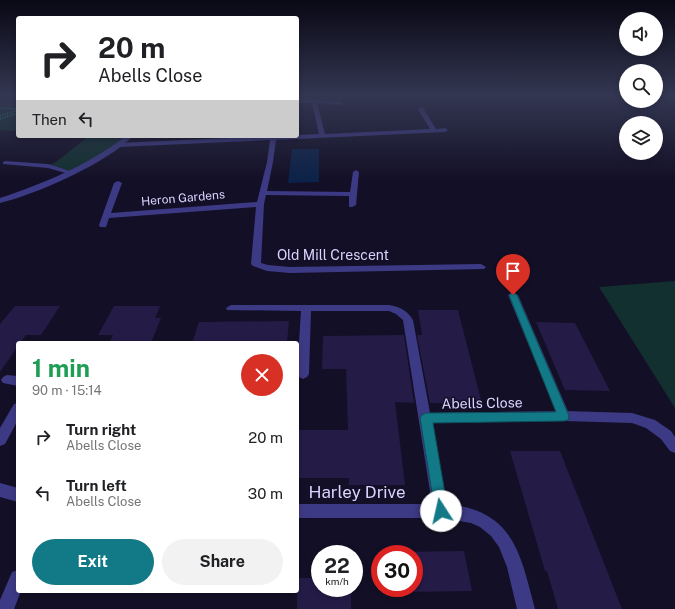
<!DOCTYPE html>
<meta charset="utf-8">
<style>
body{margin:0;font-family:"Public Sans",sans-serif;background:#f2f2f2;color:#202124;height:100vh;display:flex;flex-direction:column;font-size:15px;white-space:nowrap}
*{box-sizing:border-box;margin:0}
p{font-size:13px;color:#757577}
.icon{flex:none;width:22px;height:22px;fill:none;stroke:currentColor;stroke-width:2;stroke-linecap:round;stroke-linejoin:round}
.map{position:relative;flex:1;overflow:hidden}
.drawer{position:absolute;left:16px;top:341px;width:283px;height:252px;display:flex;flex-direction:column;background:#fff;border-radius:4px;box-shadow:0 2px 6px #0003}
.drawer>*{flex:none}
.hud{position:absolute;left:16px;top:16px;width:283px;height:122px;border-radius:4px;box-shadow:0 2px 6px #0003;background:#fff;color:#202124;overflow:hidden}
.fabs{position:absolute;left:619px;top:12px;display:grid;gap:8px}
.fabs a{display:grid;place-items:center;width:44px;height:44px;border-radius:50%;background:#fff;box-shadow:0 2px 6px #0003;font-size:20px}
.speed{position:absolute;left:311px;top:545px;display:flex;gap:8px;font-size:20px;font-weight:700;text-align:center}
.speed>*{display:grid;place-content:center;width:52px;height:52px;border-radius:50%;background:#fff;box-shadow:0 2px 6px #0003;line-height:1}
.speed small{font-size:10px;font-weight:400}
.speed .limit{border:6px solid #d22;background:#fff;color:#111}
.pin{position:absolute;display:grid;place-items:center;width:34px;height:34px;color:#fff;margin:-41px -17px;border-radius:50% 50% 50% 0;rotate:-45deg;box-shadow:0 0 4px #0007}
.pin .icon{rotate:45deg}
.me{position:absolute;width:44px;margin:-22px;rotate:350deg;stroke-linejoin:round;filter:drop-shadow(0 0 3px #0008)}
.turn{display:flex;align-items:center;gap:14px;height:84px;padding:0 16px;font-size:18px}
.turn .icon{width:52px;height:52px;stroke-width:2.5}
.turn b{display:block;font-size:28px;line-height:34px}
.then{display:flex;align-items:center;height:38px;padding:0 16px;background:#0003;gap:8px;font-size:15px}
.round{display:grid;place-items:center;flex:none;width:42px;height:42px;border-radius:21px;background:#f2f2f2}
.head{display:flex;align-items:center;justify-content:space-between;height:68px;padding:0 16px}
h1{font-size:24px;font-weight:700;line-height:30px;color:#1e9e55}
.cta{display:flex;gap:8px;margin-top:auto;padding:8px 16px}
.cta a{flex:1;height:46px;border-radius:24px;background:#127987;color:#fff;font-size:16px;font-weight:700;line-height:46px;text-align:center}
.cta a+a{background:#f2f2f2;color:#202124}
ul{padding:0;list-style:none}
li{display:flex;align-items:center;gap:12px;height:56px;padding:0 16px}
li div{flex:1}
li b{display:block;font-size:15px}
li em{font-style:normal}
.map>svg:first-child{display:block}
</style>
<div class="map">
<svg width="675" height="609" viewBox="0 0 675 609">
<rect width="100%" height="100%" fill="#130f26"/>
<g fill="#12302f">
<path d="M0 95H18V131L0 130Z"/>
<path d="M89 136H130L73 173 48 166 56 162Z"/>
<path d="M675 281V408L599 287Z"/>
</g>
<g fill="#0c2248">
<path d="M297 95H343L340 101 297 98Z"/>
<path d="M292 149H319V182L288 183Z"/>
</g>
<g fill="#241b47">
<path d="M15 306H60L41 335H26L20 343H18V346L0 372V324Z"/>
<path d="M114 306H160L155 318H161L151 343H109L113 335H98Z"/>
<path d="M418 310H458L482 404 430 403 417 335H422Z"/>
<path d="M289 321 287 343H192L199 322Z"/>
<path d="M536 322 575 323 610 391 565 390Z"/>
<path d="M404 335 414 403 395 402 405 485H349V478H297V430H348L346 369H322L323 336Z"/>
<path d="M510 451H560L622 609H558L547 571H545Z"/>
<path d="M464 551 472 591 406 592V588H414V554H402V552Z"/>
<path d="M297 578H320V588H351V609H297Z"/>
</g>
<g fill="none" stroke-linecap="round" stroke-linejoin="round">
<g stroke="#2fb8b0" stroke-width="1.5" stroke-dasharray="1 1.5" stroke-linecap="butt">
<path d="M0 108 18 109"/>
<path d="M0 116 18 110"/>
<path d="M0 119 18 113"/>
</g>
<path fill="#3d3a85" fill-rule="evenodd" d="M513 292 518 295 570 416 568 420 564 421 560 420 558 416 508 295Z"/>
<g fill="#3d3a85" fill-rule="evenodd">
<path d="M297 99 342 102 343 103 340 105 317 103 325 134 430 129 418 109 421 107 423 108 436 129 445 128 448 130 445 132 276 140 273 162 267 191 350 192 353 172 356 170 359 172 356 205 352 207H349V196L266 195 264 204 261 263 268 265 290 267 481 264 486 267 484 269 290 273 267 271 253 266 251 264 256 207 109 218 106 227H100L99 225 114 183 118 181 122 183 111 213 257 202 267 162 270 140 118 147 115 145 118 143 319 134 312 103H297Z"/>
<path d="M5 161 48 164 76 173 73 175 48 168 3 164V162Z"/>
<path d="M231 305H389C400 307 407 310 413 320L430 413 564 411 632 413 655 420 671 431 675 437V453L670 451 661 439 646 428 632 423 564 421 432 423 447 504C514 511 520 553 535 609H517L507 567 499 547 491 536 480 527 471 523 441 518H297V504H432L403 320 396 314 389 311H311L309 374 307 377 303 379 299 377 297 374 301 311 227 310 226 308Z"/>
<path d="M7 375 18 376V386L3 383 1 380 3 377Z"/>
<path d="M18 403V420L5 444 0 446V428L14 404Z"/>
<path d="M0 483 18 488V502L0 497Z"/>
<path d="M18 570V591H21L14 609H0V600L12 572Z"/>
</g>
<path fill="#3d3a85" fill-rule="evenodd" d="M126 136H133C107 163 37 194 0 203V198C45 183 88 165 126 136Z"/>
</g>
<linearGradient id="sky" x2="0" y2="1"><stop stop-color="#0a0815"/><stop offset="0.53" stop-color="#333752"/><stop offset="1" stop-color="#333752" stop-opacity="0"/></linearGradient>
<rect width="675" height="180" fill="url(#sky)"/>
<path fill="#127987" stroke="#0c4f58" d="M513 292 517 295 569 416 568 420 564 421 433 423 448 511 446 516 441 518 437 516 435 511 420 418 422 415 426 413 556 412 509 295Z"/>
<g text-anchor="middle" stroke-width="3" stroke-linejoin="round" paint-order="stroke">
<g font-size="12" fill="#d9d4ff" stroke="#130f26">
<text transform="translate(183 198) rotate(-5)" y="4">Heron Gardens</text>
</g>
<g font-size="14" fill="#d9d4ff" stroke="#130f26">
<text x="333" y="260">Old Mill Crescent</text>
<text transform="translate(482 403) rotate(-1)" y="5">Abells Close</text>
</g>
<g font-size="17" fill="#d9d4ff" stroke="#130f26">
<text x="357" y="498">Harley Drive</text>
</g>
</g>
</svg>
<div class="fabs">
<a><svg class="icon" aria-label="sound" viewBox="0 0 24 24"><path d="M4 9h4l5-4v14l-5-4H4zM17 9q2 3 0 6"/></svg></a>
<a><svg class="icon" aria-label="search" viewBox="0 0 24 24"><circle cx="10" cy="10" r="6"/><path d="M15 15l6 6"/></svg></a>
<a><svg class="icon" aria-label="layers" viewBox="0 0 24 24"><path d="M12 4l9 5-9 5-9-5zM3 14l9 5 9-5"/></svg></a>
</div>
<div class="speed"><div>22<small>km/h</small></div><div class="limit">30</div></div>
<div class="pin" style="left:513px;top:295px;background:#d93025"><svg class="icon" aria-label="arrive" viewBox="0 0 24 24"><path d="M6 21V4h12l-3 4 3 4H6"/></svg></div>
<svg class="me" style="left:441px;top:511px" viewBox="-20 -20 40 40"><circle r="19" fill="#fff"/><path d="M0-13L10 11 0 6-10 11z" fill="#127987"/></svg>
<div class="hud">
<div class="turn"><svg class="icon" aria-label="right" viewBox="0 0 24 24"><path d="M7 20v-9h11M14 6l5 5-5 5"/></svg><div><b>20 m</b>Abells Close</div></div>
<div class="then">Then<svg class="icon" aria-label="left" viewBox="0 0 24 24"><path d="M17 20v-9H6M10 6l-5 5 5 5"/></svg></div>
</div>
<section class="drawer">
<div class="head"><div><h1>1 min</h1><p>90 m · 15:14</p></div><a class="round" style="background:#d93025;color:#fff"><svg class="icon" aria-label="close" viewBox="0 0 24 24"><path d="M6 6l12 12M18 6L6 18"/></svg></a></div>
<ul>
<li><svg class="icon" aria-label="right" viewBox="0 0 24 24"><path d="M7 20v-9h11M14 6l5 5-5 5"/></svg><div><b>Turn right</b><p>Abells Close</p></div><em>20 m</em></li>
<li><svg class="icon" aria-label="left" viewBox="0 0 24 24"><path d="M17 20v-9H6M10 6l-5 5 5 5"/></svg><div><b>Turn left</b><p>Abells Close</p></div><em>30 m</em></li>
</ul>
<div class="cta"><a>Exit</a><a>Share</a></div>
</section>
</div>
